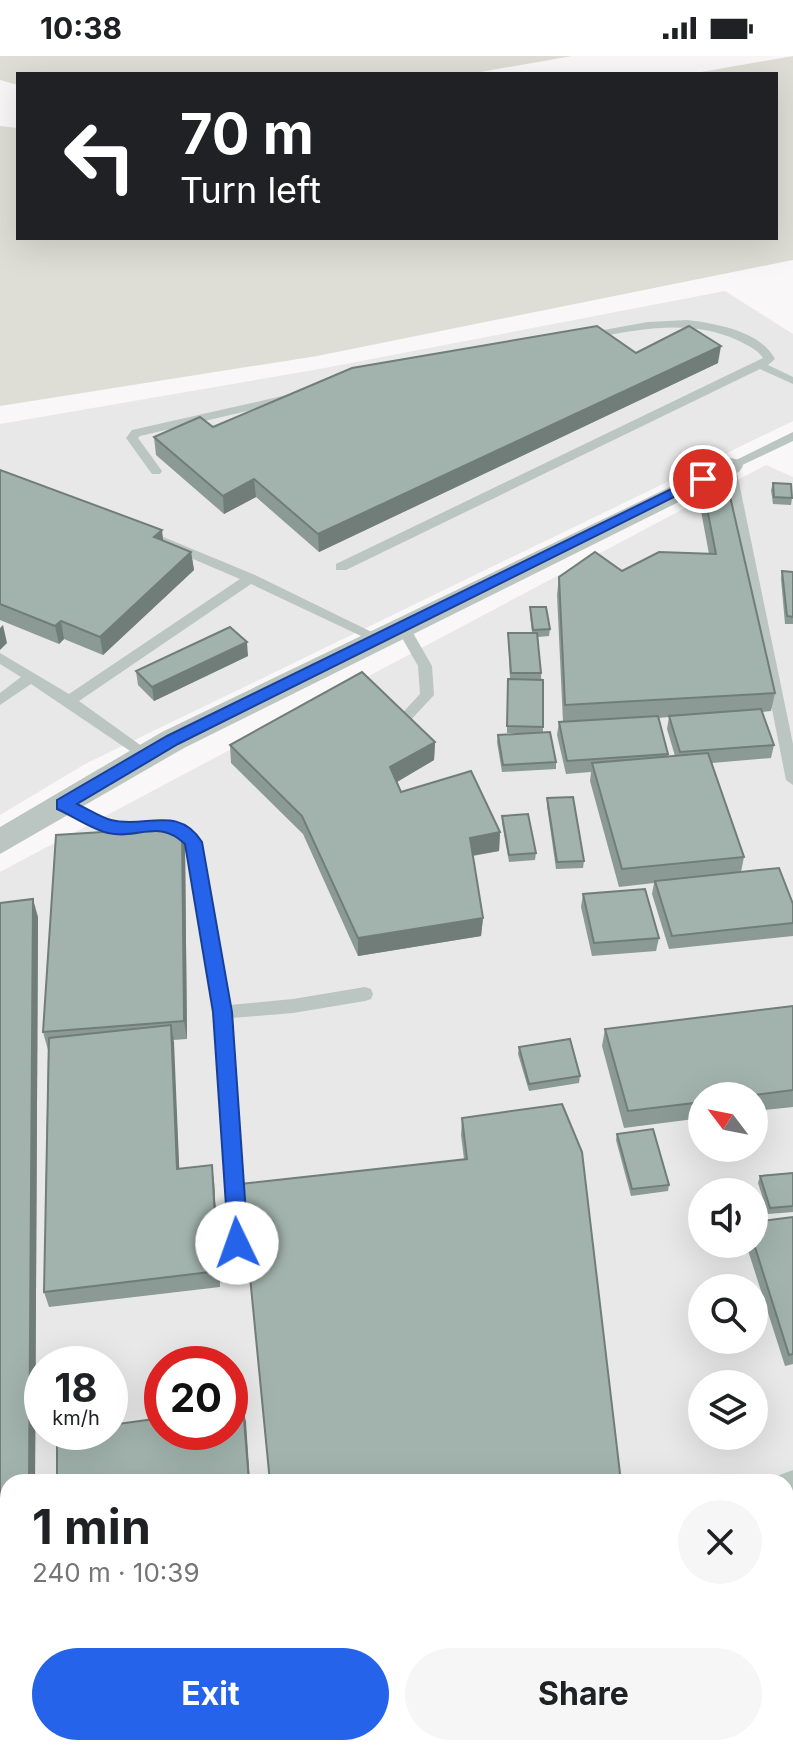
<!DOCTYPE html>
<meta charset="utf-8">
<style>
body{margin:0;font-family:Inter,sans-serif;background:#f6f6f6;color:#202124;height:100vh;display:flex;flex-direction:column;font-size:30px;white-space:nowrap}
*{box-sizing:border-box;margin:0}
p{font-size:26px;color:#757577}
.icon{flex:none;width:44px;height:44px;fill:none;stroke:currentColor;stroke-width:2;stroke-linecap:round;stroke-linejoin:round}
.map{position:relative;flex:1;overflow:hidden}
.details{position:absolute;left:0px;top:1418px;width:794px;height:282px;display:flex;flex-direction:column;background:#fff;border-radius:24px 24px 0 0;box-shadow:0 8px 32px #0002}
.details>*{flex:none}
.top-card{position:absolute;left:16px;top:16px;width:762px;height:168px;border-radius:0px;box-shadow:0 8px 32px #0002;background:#202124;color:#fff;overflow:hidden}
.needle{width:52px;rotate:302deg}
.buttons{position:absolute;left:688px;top:1026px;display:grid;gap:16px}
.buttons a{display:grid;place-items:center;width:80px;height:80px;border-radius:50%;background:#fff;box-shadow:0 8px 32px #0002;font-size:40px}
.speed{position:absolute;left:24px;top:1290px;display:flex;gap:16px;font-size:40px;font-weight:700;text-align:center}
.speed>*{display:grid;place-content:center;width:104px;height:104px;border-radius:50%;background:#fff;box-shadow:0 8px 32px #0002;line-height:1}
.speed small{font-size:20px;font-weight:400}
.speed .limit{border:12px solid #d22;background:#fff;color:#111}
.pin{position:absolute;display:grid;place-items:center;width:68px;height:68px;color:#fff;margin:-34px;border:4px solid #fff;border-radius:50%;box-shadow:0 2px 8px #0007}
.me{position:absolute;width:88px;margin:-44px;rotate:357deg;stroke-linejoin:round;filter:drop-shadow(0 0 6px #0008)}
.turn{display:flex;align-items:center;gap:28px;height:168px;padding:0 32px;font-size:36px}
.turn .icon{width:104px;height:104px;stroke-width:2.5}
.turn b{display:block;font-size:56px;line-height:68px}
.round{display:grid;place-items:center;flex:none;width:84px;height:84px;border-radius:42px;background:#f6f6f6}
.head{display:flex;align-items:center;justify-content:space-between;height:136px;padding:0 32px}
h1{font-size:48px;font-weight:700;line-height:60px}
.primary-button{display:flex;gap:16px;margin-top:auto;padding:16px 32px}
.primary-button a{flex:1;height:92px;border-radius:48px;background:#2563eb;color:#fff;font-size:32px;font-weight:700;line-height:92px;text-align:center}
.primary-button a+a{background:#f6f6f6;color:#202124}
.status{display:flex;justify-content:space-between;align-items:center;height:56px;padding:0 40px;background:#fff;direction:ltr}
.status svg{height:22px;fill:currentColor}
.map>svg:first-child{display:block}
</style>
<div class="status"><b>10:38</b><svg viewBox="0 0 49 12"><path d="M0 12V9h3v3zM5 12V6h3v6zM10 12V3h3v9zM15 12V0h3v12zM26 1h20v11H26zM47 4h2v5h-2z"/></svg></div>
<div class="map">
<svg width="793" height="1699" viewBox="0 0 793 1699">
<rect width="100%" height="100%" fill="#f9f7f7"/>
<g fill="#e7e8e7" fill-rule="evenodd">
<path d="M725 235 793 278V365L85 708 0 759V368L325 312Z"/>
<path d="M766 409 793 421V1435L786 1436V1426H8V1557L0 1558V816ZM702 1040H754V1092H702ZM702 1136H754V1188H702ZM702 1232H754V1284H702ZM42 1308H110V1376H42ZM162 1308H230V1376H162ZM702 1328H754V1380H702Z"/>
</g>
<g fill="#deded6">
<path d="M0 0H572L469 18H18V29L0 24Z"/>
<path d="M793 0V204L317 300 0 350V70L18 72V182H776V18H690Z"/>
</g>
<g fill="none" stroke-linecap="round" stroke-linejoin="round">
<g fill="#b6c8bf" fill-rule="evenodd">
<path d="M793 1414V1518L786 1519V1426H760Z"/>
<path d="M8 1534V1642L0 1643V1535Z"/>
</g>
<g fill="#bbc5c2" fill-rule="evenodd">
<path d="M688 264C717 268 760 275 775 303L768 309 793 321V328L760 313 346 514H336V508L763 302C757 293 747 289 737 284 689 262 637 274 587 283L581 280 587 277 648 266Z"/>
<path d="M291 338 295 340V344L140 380 138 382 162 415 160 418H152L126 382 132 374Z"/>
<path d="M793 376V385L736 412 793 688V729L786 724 724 410Z"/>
<path d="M144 473 255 519 388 584 386 587H376L251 528 79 645 150 696 152 700 150 704 145 705 31 628 0 649V637L21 621 0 608V597L69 638 240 523 139 480 138 477Z"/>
<path d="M404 569 409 570 432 610 434 639 407 668 402 670 395 665 420 638 418 610 397 573Z"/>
<path d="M63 743C79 748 92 761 109 765 147 776 158 750 199 782L230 949 293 943 365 931 371 933 373 938 371 943 365 945 293 957 232 962 249 1216 246 1222 239 1225 232 1222 229 1216 215 956 187 789C158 766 140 783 109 776 90 772 74 761 58 752L55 748Z"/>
<path d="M724 1692H748L749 1699H725Z"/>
</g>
<g fill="#bbc5c2" fill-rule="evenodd">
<path d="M730 402 739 404 743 410 739 416 184 692 0 798V771L162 676Z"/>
<path d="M793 1542V1588L786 1590V1544Z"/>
<path d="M8 1654V1692H27L16 1699H0V1655Z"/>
</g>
</g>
<g fill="#8b9a95" fill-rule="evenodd">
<path d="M636 297 718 307 319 496 256 441 224 458 156 399 154 381Z"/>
<path d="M0 414 163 485 191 496 194 514 103 599 64 583 59 588 0 564Z"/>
<path d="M773 427 792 442 791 449 773 448 771 434Z"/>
<path d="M704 437 775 637 771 655 762 656 774 689 771 702 712 707 744 801 741 816 793 848V880L669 893 652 838 654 827 619 831 590 725 591 716 566 718 557 679 559 666H563L557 539 559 521 622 515 709 498 701 455ZM669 661 667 673 675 700 668 701V698L658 662Z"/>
<path d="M782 515 793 516V568H785L781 523Z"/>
<path d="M530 551 550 573 549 580 538 581 541 617 543 676 556 706V713L502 716 497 686 498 679 521 677H507V630L510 623 508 577H532L530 558Z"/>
<path d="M248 600 154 645 138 629 136 615Z"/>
<path d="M435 686 434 704 397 726 401 736 500 776 499 795 473 800 483 862 481 880 358 900 303 778 231 707 230 689Z"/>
<path d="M547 742 584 805 583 812 556 813 547 750Z"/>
<path d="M502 760 536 797 535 804 509 806 502 767Z"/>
<path d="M182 771 185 789 187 983 173 984 179 1113 214 1125 220 1231 49 1251 44 1236 48 994 43 976Z"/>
<path d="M583 838 659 882 656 895 592 900 581 851Z"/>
<path d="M0 847 38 861 35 1426H8V1486L0 1487Z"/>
<path d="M793 950V1051L754 1055V1040H702V1062L624 1072 602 990 605 973Z"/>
<path d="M519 991 580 1020 579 1027 529 1035 518 998Z"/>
<path d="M462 1062 621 1426 464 1103 461 1079Z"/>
<path d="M617 1078 669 1129 668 1135 631 1140 616 1084Z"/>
<path d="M793 1117V1156L768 1158 758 1127 760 1120Z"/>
<path d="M793 1161V1308L785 1310 746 1188H754Z"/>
<path d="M778 1692H786L793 1699H778Z"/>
</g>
<g fill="#717d79">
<path d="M721 290 718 307 319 496 318 478Z"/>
<path d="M254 423 256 441 224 458 223 440Z"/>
<path d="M162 474 164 492 154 481Z"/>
<path d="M191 496 194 514 103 599 100 581Z"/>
<path d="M61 565 64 583 59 588 55 570Z"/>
<path d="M3 569 7 587 0 594V572Z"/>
<path d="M247 586 248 600 154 645 152 631Z"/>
<path d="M435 686 434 704 390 730V711Z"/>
<path d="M182 771 185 789 187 983 184 965Z"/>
<path d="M500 776 499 795 469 800 470 782Z"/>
<path d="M33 843 38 861 35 1426H29Z"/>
<path d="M483 862 481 880 358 900V882Z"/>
<path d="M171 969 174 986 180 1130 177 1113Z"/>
<path d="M212 1109 214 1125 220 1231 218 1215Z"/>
<path d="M243 1351 246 1366 250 1426H249Z"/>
</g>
<g fill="#a2b3ad" stroke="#717d79" stroke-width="2">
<path d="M597 270 636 297 689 270 721 290 318 478 254 423 223 440 154 381 200 361 213 371 352 312Z"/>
<path d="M0 414 162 474 154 481 191 496 100 581 61 565 55 570 0 548Z"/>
<path d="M773 427 791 428 792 442 774 441Z"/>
<path d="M729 436 775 637 565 649 559 521 595 496 622 515 659 496 716 498 704 437Z"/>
<path d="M782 515 793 516V561L787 560Z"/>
<path d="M530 551H546L550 573 533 574Z"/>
<path d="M230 571 247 586 152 631 136 615Z"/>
<path d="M508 577H537L541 617H511Z"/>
<path d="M362 616 435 686 390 711 401 736 471 715 500 776 470 782 483 862 358 882 302 760 230 689Z"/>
<path d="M508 623 543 624V671L507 670Z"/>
<path d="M761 653 774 689 680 696 669 660Z"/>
<path d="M658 660 668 698 567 705 559 666Z"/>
<path d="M550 676 556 706 503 709 498 679Z"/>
<path d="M708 697 744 801 622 813 592 707Z"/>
<path d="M573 741 584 805 557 806 547 742Z"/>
<path d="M528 758 536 797 509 799 502 760Z"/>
<path d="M182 771 184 965 43 976 56 779Z"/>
<path d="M779 812 793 848V867L672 880 655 825Z"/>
<path d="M645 833 659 882 594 887 583 838Z"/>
<path d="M33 843 29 1426H8V1472L0 1473V847Z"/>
<path d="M793 950V1034L746 1040H702V1046L628 1055 605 973Z"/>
<path d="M171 969 177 1113 212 1109 218 1215 44 1236 49 982Z"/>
<path d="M570 983 580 1020 529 1028 519 991Z"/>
<path d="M562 1048 582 1096 621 1426H270L241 1128 467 1103 462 1062Z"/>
<path d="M653 1073 669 1129 632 1133 617 1078Z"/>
<path d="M793 1117V1150L770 1152 760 1120Z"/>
<path d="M793 1161V1298L789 1299 754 1188V1166Z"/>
<path d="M243 1351 249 1426H57V1376H110V1369L162 1362V1376H230V1353Z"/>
<path d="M786 1613H793V1699H787L786 1692Z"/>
<path d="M528 1692H623L624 1699H528Z"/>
</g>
<path fill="#2563eb" stroke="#184099" stroke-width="2" d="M698 420 710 423 178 688 77 748C88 753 100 761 111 764 145 773 178 748 202 786L232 956 248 1187 245 1194 237 1197 229 1194 213 956 185 788C158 762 139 784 108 777 91 773 73 760 57 753V744L167 680Z"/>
</svg>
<div class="buttons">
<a><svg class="needle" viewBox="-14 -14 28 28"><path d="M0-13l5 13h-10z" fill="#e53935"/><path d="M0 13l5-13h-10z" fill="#757577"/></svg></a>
<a><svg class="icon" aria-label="sound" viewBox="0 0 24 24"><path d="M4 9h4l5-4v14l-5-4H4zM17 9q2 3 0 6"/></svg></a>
<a><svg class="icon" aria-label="search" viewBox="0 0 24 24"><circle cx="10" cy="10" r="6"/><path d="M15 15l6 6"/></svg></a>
<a><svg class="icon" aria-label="layers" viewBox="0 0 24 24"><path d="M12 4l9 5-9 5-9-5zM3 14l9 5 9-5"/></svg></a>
</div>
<div class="speed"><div>18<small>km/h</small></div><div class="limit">20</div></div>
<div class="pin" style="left:703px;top:423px;background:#d93025"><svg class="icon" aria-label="arrive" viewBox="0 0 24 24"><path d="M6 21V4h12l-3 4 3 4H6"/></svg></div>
<svg class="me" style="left:237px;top:1187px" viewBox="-20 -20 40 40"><circle r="19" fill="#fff"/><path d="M0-13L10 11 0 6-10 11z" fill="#2563eb"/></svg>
<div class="top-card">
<div class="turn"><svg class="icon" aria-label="left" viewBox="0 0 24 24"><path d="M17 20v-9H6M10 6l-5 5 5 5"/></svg><div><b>70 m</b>Turn left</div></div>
</div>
<section class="details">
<div class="head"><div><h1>1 min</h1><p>240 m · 10:39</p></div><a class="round"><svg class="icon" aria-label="close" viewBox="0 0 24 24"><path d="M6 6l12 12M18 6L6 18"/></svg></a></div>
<div class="primary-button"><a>Exit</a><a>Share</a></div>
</section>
</div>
